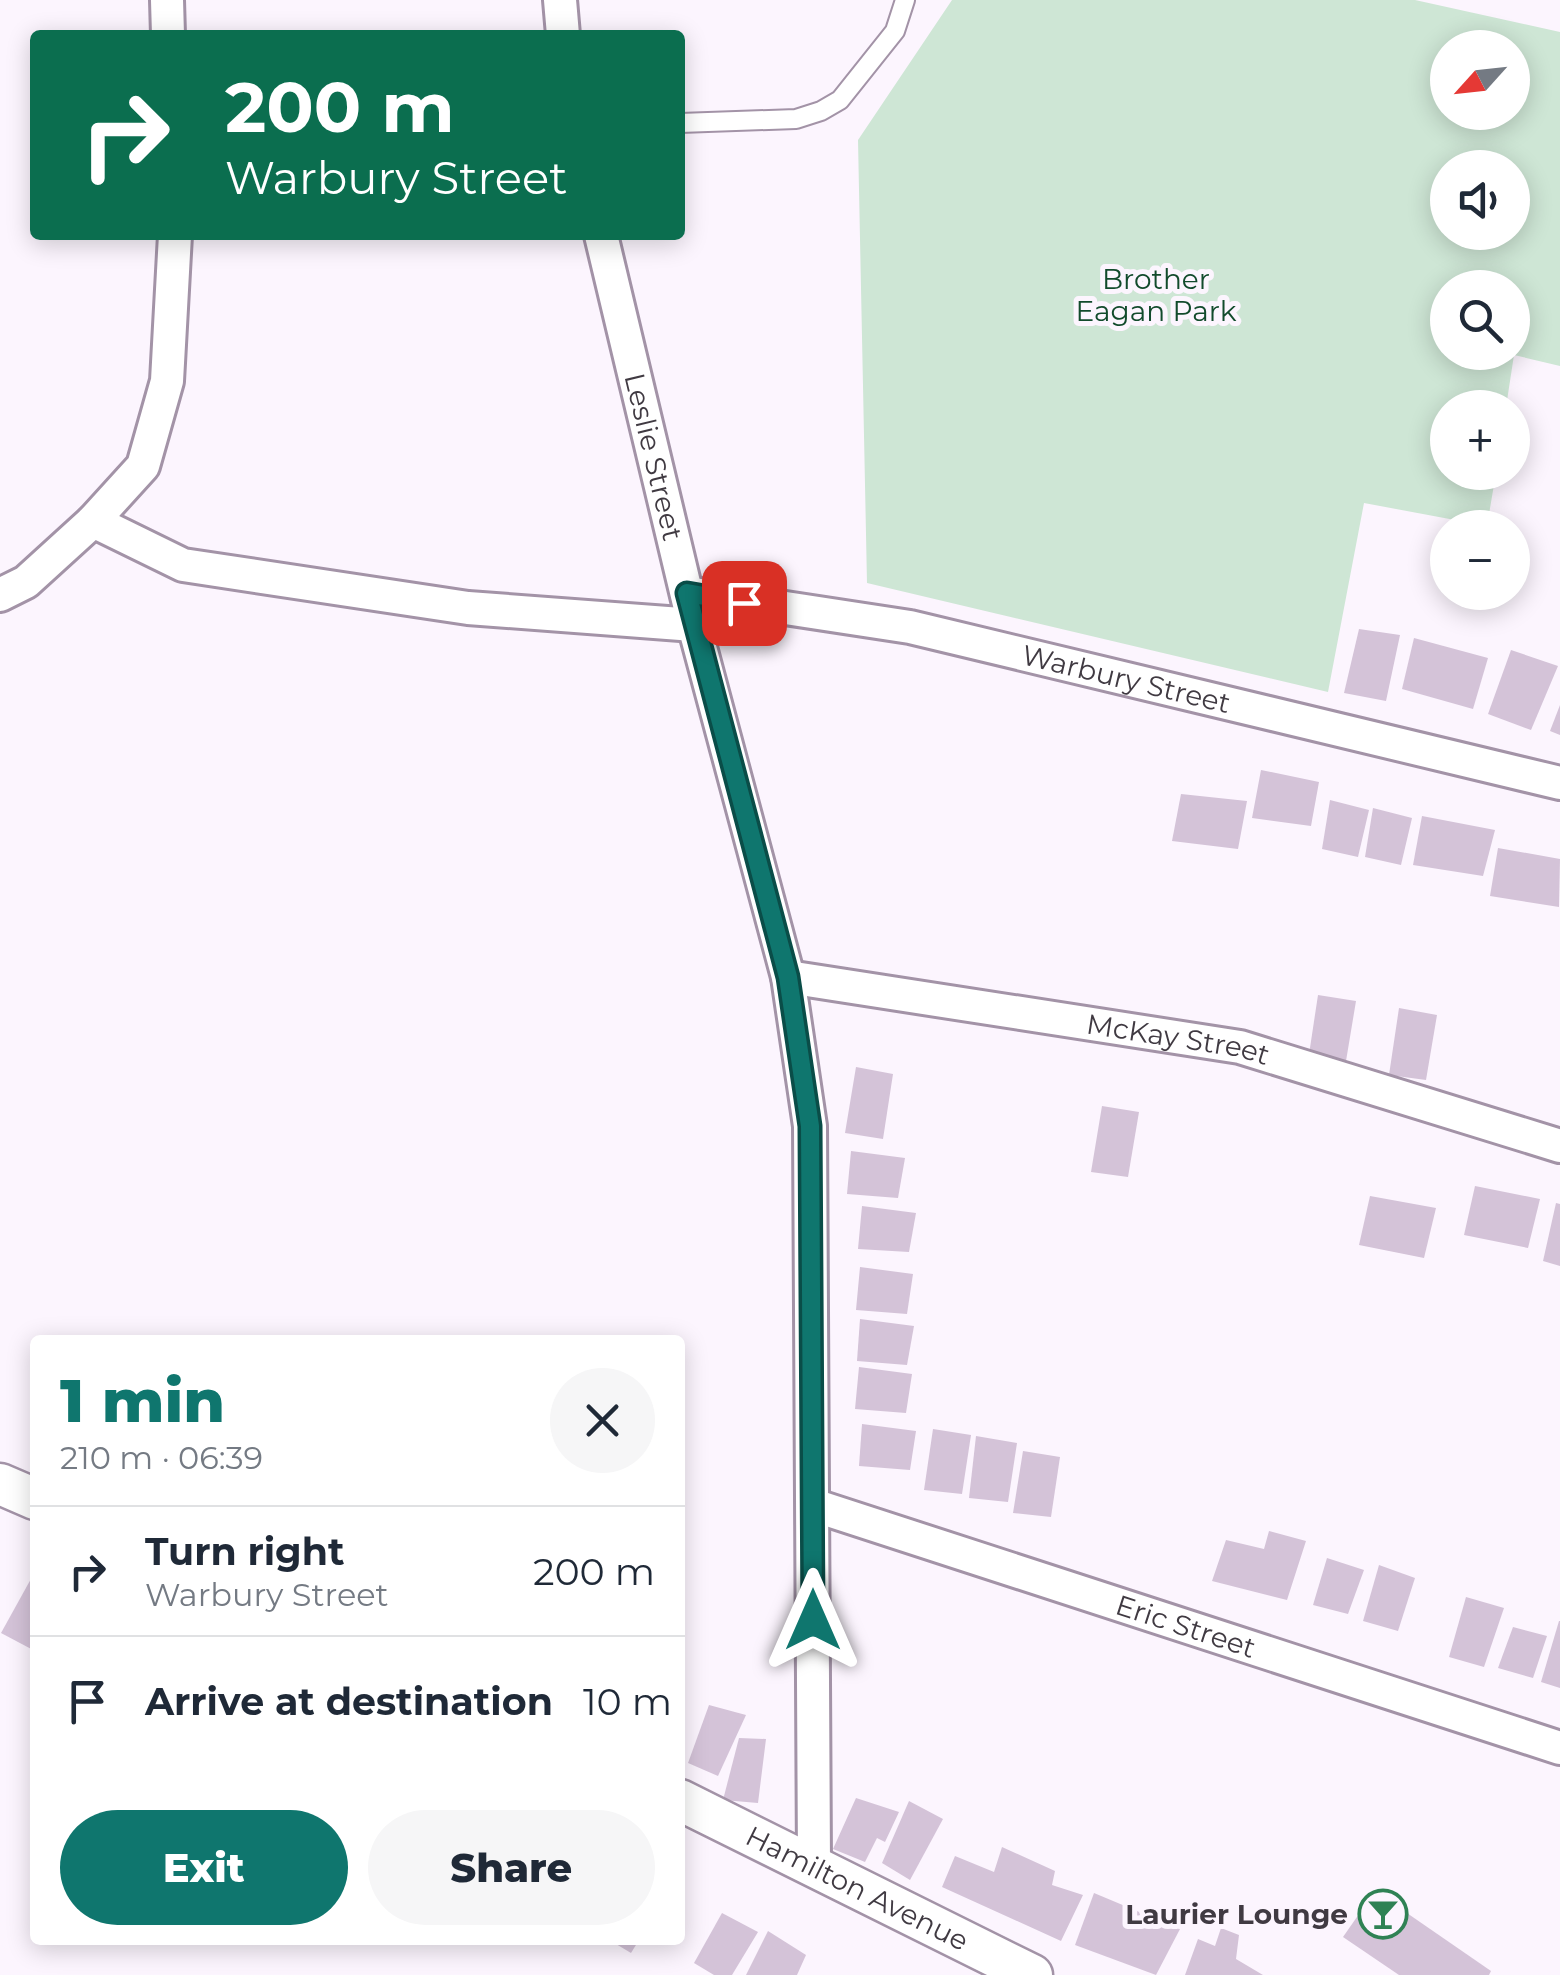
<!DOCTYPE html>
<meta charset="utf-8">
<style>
body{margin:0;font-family:Montserrat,sans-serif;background:#f6f6f7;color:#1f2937;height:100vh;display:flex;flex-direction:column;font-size:38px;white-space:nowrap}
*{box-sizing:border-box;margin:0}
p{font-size:32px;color:#747a83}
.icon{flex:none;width:55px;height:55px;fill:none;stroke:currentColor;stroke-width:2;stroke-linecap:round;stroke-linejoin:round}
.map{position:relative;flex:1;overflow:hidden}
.sheet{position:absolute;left:30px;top:1335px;width:655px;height:610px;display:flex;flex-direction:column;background:#fff;border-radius:10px;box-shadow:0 5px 25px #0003}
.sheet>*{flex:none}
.hud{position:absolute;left:30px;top:30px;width:655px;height:210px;border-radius:10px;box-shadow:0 5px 25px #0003;background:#0b6e4f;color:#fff;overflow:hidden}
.needle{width:65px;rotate:243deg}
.tools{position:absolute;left:1430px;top:30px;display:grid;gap:20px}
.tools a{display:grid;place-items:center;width:100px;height:100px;border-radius:50%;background:#fff;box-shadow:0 5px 25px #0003;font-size:50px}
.pin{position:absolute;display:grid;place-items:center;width:85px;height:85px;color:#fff;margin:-42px;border-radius:20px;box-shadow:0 5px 15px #0006}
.me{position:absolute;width:110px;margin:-55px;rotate:0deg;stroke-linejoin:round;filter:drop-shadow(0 0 8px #0008)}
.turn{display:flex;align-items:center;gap:35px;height:210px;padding:0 30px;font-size:45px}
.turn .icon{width:130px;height:130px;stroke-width:2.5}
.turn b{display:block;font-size:70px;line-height:85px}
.round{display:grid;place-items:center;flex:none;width:105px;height:105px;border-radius:52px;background:#f6f6f7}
.overview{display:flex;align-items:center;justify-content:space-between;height:170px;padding:0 30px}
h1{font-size:60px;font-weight:800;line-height:75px;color:#0f766e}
.action{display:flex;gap:20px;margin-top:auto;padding:20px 30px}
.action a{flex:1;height:115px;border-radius:60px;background:#0f766e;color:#fff;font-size:40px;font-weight:800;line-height:115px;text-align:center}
.action a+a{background:#f6f6f7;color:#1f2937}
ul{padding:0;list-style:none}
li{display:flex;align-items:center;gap:30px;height:130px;padding:0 30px;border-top:2px solid #e0e1e3}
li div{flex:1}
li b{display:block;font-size:38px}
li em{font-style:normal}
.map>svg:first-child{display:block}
</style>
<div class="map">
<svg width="1560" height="1975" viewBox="0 0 1560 1975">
<rect width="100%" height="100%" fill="#fcf5fe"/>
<path fill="#cee6d5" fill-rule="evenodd" d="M952 0H1415L1560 32V366L1514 355 1506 407 1448 408V472L1496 473 1487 526 1364 503 1328 692 867 583 858 140ZM1448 48H1512V112H1448ZM1448 168H1512V232H1448ZM1448 288H1512V352H1448Z"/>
<g fill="#d4c3d8">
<path d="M1359 629 1400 635 1386 701 1344 693Z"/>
<path d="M1414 638 1488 658 1473 709 1402 689Z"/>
<path d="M1511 650 1558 666 1531 730 1488 714Z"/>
<path d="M1560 705V735L1550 731Z"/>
<path d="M1261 770 1319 782 1311 826 1252 818Z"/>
<path d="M1181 794 1247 801 1238 849 1172 841Z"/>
<path d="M1330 800 1369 810 1358 857 1322 849Z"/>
<path d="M1373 808 1412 818 1401 865 1365 857Z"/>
<path d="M1422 816 1495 830 1483 876 1413 865Z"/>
<path d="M1498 848 1560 859 1559 907 1490 896Z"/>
<path d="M1318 995 1356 1001 1345 1067 1308 1061Z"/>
<path d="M1399 1008 1437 1015 1426 1080 1389 1075Z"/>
<path d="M856 1067 893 1074 883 1139 845 1133Z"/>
<path d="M1102 1106 1139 1112 1128 1177 1091 1172Z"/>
<path d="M851 1151 905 1158 898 1198 847 1194Z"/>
<path d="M1475 1186 1540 1199 1528 1248 1464 1235Z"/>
<path d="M1370 1196 1436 1208 1424 1258 1359 1245Z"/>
<path d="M1556 1203 1560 1204V1266L1543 1261Z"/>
<path d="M862 1206 916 1213 909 1252 858 1249Z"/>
<path d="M860 1267 913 1274 907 1314 856 1310Z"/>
<path d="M860 1319 914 1326 907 1365 857 1361Z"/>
<path d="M859 1367 912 1374 906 1413 855 1409Z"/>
<path d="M862 1424 916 1431 910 1470 859 1466Z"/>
<path d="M933 1429 971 1435 962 1494 924 1490Z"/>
<path d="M976 1436 1017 1443 1008 1502 969 1498Z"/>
<path d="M1023 1451 1060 1457 1051 1517 1013 1513Z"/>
<path d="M1269 1531 1306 1541 1287 1600 1212 1581 1226 1540 1264 1549Z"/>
<path d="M1327 1558 1364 1570 1348 1614 1313 1605Z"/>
<path d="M1379 1565 1415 1578 1398 1631 1363 1621Z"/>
<path d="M32 1577 35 1579V1651L1 1633Z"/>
<path d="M1466 1597 1504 1608 1484 1667 1449 1657Z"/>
<path d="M1559 1621H1560V1688L1541 1682Z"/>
<path d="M1513 1627 1547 1636 1533 1678 1498 1668Z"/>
<path d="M709 1705 746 1715 718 1776 688 1763Z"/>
<path d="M739 1738 766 1739 758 1803 723 1800Z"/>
<path d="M856 1798 899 1812 885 1842 877 1838 865 1862 833 1849Z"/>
<path d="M909 1801 943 1819 910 1880 882 1863Z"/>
<path d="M1002 1847 1055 1871 1052 1885 1083 1895 1061 1941 942 1887 955 1856 994 1872Z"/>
<path d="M1375 1891 1491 1971 1489 1975H1399L1343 1937Z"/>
<path d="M1094 1893 1180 1929 1156 1975 1075 1945Z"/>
<path d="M722 1913 758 1932 732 1975H714L694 1963Z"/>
<path d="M1221 1928 1239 1935 1236 1959 1263 1975H1185L1198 1939 1215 1946Z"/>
<path d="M768 1931 806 1955 797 1975H746Z"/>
<path d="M618 1940H639L631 1953 616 1944Z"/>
</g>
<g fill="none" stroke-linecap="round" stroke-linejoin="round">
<g stroke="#a393a7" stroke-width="22">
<path id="service" d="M680 123 796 119 821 111 840 100 895 31 905 0"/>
</g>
<g stroke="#a393a7" stroke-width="38">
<g id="minor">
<path d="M167 0 168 35"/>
<path d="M560 0 563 35"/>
<path id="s1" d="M601 235 694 625 788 977 810 1126 814 1864"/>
<path d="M93 521 183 565 468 608 694 625"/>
<path id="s2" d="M687 593 910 627 1560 783"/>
<path d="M0 595 26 582 93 521 143 466 167 381 175 235"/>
<path id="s3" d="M788 977 1240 1047 1560 1146"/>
<path id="s4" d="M813 1505 1560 1748"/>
</g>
</g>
<g stroke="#a393a7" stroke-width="45">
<g id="tertiary">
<path d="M0 1484 35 1499"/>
<path id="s5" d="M680 1800 1032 1975"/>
</g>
</g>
<use href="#service" stroke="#fff" stroke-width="18"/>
<use href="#minor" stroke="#fff" stroke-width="32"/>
<use href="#tertiary" stroke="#fff" stroke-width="40"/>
</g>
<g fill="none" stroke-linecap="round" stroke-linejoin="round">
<g stroke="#0a4d48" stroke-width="25">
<path id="route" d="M744 603 687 593 788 977 810 1126 813 1620"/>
</g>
<use href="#route" stroke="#0f766e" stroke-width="18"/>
</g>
<defs>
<g id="bar-ring" transform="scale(2.5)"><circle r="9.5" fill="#fcf5fe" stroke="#2f8254" stroke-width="1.5"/><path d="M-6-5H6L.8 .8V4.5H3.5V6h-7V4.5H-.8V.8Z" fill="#2f8254"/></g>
</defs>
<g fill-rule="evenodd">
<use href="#bar-ring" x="1383" y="1914"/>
</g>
<g text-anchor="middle" stroke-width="10" stroke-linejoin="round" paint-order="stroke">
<g font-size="28" fill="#124b2c" stroke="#fcf5fe">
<text x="1156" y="289">Brother<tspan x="1156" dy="32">Eagan Park</tspan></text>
</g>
<g font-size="28" fill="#403a42" stroke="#fcf5fe">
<text dy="10" stroke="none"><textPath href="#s1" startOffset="228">Leslie Street</textPath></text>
<text dy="10" stroke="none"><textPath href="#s2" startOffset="448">Warbury Street</textPath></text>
<text dy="10" stroke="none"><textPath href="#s3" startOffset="395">McKay Street</textPath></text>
<text dy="10" stroke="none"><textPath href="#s4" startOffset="392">Eric Street</textPath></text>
<text dy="10" stroke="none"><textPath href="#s5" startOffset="198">Hamilton Avenue</textPath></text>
</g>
<g font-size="28" font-weight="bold" fill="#403a42" stroke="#fcf5fe" text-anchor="end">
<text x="1348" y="1924">Laurier Lounge</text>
</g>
</g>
</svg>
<div class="tools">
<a><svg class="needle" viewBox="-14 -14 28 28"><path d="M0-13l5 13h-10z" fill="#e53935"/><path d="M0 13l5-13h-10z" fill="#747a83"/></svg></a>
<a><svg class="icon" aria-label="sound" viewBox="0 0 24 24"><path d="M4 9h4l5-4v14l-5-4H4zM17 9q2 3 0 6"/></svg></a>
<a><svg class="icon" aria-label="search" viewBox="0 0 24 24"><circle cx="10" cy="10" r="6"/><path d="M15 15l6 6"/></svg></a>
<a>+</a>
<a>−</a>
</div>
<div class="pin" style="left:744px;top:603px;background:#d93025"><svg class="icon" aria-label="arrive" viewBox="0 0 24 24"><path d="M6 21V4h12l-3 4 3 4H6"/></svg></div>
<svg class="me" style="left:813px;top:1620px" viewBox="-20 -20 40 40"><path d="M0-17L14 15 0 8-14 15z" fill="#0f766e" stroke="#fff" stroke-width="4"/></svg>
<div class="hud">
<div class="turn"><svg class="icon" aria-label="right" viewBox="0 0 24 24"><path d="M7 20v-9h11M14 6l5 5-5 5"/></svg><div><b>200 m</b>Warbury Street</div></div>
</div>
<section class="sheet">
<div class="overview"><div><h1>1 min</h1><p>210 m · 06:39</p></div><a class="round"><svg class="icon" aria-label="close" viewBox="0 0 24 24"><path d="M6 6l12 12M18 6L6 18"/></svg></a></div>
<ul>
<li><svg class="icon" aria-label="right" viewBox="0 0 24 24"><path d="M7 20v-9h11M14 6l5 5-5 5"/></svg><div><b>Turn right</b><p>Warbury Street</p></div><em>200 m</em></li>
<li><svg class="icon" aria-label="arrive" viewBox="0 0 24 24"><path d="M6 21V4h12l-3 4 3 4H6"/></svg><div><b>Arrive at destination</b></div><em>10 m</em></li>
</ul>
<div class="action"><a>Exit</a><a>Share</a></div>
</section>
</div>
